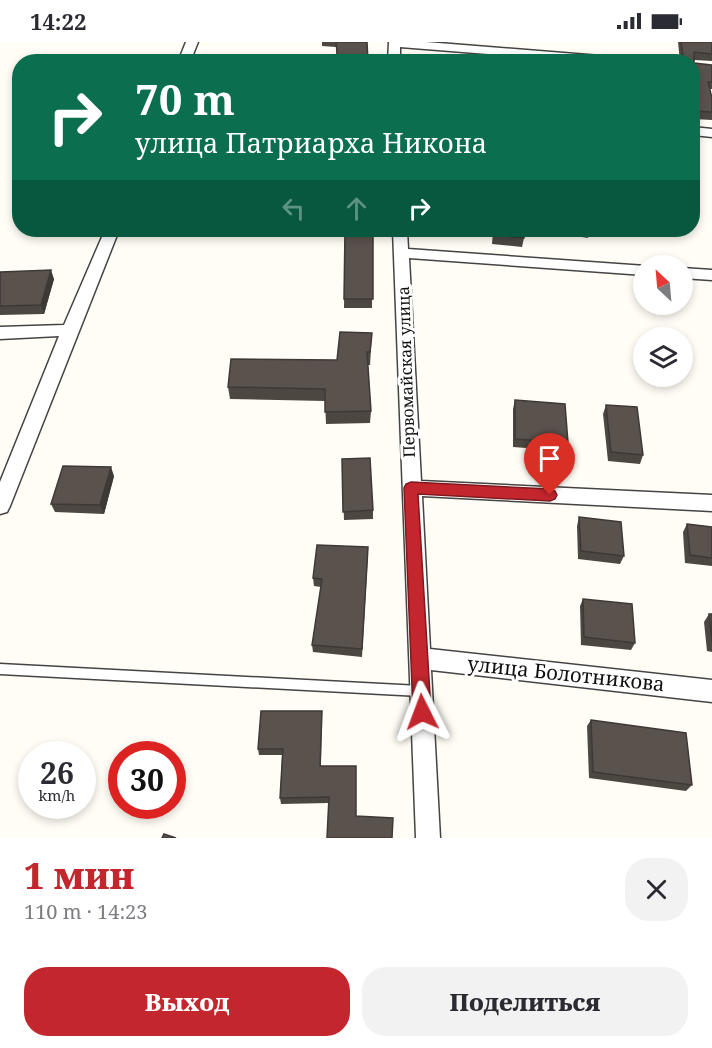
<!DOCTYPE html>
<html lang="ru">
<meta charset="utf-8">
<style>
body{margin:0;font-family:"Noto Serif",serif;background:#f2f2f3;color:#2b2b33;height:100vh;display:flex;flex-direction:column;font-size:22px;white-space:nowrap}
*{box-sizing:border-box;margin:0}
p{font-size:20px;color:#7c7c81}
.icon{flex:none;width:33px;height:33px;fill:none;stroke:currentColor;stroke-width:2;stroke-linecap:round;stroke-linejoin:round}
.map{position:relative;height:796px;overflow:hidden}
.drawer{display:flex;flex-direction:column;background:#fff;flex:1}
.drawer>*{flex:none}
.banner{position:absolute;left:12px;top:12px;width:688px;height:183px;border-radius:24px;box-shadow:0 3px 9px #0003;background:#0b6e4f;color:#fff;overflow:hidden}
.needle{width:39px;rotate:334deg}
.buttons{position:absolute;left:633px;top:213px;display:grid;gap:12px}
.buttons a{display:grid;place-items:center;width:60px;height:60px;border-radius:50%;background:#fff;box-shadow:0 3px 9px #0003;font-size:30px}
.speed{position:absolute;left:18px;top:699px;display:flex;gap:12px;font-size:30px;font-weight:700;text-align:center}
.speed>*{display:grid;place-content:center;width:78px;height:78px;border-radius:50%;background:#fff;box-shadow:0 3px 9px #0003;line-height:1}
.speed small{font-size:15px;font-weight:400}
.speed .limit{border:9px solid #d22;background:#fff;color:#111}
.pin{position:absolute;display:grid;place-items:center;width:51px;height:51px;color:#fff;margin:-62px -26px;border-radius:50% 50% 50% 0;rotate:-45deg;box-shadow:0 0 6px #0007}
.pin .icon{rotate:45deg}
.me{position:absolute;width:66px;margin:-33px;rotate:357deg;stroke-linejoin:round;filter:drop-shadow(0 0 4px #0008)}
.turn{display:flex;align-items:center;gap:21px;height:126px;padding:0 24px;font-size:27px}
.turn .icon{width:78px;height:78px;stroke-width:2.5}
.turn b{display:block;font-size:42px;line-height:51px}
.lanes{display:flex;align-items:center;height:57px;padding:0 24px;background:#0003;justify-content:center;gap:30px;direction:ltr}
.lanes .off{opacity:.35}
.round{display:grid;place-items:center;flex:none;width:63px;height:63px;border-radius:24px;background:#f2f2f3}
.headline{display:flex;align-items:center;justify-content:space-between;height:102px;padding:0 24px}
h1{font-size:36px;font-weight:800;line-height:45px;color:#c4262e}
.action{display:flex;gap:12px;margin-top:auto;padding:12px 24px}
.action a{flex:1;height:69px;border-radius:24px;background:#c4262e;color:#fff;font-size:24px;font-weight:800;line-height:69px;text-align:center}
.action a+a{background:#f2f2f3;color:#2b2b33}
.status{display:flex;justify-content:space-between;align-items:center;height:42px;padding:0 30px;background:#fff;direction:ltr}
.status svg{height:16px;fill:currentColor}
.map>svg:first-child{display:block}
</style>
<div class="status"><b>14:22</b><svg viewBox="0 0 49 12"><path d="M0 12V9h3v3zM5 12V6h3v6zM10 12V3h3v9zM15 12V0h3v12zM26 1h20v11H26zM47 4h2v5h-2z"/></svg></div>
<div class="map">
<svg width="712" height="796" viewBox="0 0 712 796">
<rect width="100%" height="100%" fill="#fffdf5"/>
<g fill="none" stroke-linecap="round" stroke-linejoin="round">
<g stroke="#444" stroke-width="3">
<path id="lane" d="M0 622 420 644 424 645 426 649 424 653 420 654 0 632Z"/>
</g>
<g stroke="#444" stroke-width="3">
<g id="street">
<path d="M186 0H198L190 20H178Z"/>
<path d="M389 0H426L638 17 643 20H587L400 5V20H388Z"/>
<path d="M693 85 712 87V95L693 93Z"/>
<path d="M105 188H119L10 464 7 470 0 472V440L59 294 0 297V285L64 283Z"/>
<path d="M393 188H407L408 207 646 224H644V233L409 216 421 439 712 453V469L422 454 430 607 712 638V660L431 628 440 796H416Z"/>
<path d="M682 226 712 228V238L682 236Z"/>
</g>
</g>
<use href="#lane" fill="#fff" fill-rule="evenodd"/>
<use href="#street" fill="#fff" fill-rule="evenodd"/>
</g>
<g fill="#4d4742">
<path d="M322 0H367L368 20H337L336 5 322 4Z"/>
<path d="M678 0H712V19L694 18V21L712 23V47H710L712 56V78L693 77V20H680Z"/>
<path d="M345 188H373L372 266H344Z"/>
<path d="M493 188H524V196L522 205 492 202Z"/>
<path d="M557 188H590L588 196 557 191Z"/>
<path d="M0 230 54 237 44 272 0 273Z"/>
<path d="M372 291 370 323H368L371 369 370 381 326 382 325 359 230 357 228 345 337 318Z"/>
<path d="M515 358 568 401 565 409 513 405V367Z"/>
<path d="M606 363 643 413 640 422 608 419 603 372Z"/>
<path d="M342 417 373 468V477L344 478Z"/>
<path d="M114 434 104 472 55 470 51 462Z"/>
<path d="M579 475 624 514 620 522 578 517 577 484Z"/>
<path d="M687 482 712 485V524L685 521 683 490Z"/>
<path d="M368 513 362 615 313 610 312 603 321 545 314 544 313 536Z"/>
<path d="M583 557 635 601 631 608 581 603 580 564Z"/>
<path d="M709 572H712V610L707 609 704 580Z"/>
<path d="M322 669 321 724 356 774 392 796 329 761 281 762 280 756 282 713H259L258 707Z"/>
<path d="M591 678 692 743 686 749 589 736 587 684Z"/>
</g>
<g fill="#3f3936">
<path d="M51 228 54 237 44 272 41 263Z"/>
<path d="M111 425 114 434 104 472 100 463Z"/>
</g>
<g fill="#5a524d" stroke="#3f3936" stroke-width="1.5">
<path d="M336 0H367L368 20H338Z"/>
<path d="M681 0H712V12L694 10V21L712 23V40H708L712 56V70L693 69V20H684Z"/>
<path d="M345 188H373V257H344Z"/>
<path d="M494 188H524V196L494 193Z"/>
<path d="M51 228 41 263 0 264V230Z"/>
<path d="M340 290 372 291 370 310H367L371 369 325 370V347L228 345 231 317 337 318Z"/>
<path d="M515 358 565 362 568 401 515 397Z"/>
<path d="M606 363 637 365 643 413 611 410Z"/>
<path d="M370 416 373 468 343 470 342 417Z"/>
<path d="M63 424 111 425 100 463 51 462Z"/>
<path d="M579 475 621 480 624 514 581 509Z"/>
<path d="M687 482 712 485V516L690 513Z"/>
<path d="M317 503 368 505 362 607 312 603 322 537 313 536Z"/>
<path d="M583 557 632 562 635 601 584 595Z"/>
<path d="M709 572H712V599Z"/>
<path d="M261 669H322L320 724H356V774L393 776 392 796H327L329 755 280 756 283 707H258Z"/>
<path d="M591 678 686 691 692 743 593 730Z"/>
<path d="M164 792 176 796H162Z"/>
</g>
<path fill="#c4262e" stroke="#7f191e" stroke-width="1.5" d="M411 440 550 447 555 449 557 453 555 457 550 459 418 452 431 670 428 676 422 679 416 676 413 670 404 446 406 442Z"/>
<g text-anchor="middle" stroke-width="6" stroke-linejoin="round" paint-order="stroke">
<g font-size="16" fill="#111" stroke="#fff">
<text transform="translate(406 330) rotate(-92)" y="6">Первомайская улица</text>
</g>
<g font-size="20" fill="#111" stroke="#fff">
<text transform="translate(566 632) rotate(6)" y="7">улица Болотникова</text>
</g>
</g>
</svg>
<div class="buttons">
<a><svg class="needle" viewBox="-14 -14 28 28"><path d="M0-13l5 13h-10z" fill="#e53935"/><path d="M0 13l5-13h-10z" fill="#7c7c81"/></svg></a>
<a><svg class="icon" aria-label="layers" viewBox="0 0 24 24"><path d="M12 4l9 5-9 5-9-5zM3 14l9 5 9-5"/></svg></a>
</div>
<div class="speed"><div>26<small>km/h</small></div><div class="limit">30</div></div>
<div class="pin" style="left:550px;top:453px;background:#d93025"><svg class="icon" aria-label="arrive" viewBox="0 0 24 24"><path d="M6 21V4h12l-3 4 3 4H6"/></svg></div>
<svg class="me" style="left:422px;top:670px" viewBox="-20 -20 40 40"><path d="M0-17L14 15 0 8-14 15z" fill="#c4262e" stroke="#fff" stroke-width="4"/></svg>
<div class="banner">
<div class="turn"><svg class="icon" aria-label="right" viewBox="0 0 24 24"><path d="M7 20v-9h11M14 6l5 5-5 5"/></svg><div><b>70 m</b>улица Патриарха Никона</div></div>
<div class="lanes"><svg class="icon off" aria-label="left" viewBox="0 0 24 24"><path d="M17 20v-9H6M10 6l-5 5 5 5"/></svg><svg class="icon off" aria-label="ahead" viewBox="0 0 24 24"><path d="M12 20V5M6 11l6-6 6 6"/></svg><svg class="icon" aria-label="right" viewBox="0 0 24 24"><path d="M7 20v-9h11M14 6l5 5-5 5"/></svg></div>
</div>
</div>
<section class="drawer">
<div class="headline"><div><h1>1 мин</h1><p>110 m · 14:23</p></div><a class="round"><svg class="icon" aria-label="close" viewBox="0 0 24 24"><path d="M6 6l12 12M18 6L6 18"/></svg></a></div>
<div class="action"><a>Выход</a><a>Поделиться</a></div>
</section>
